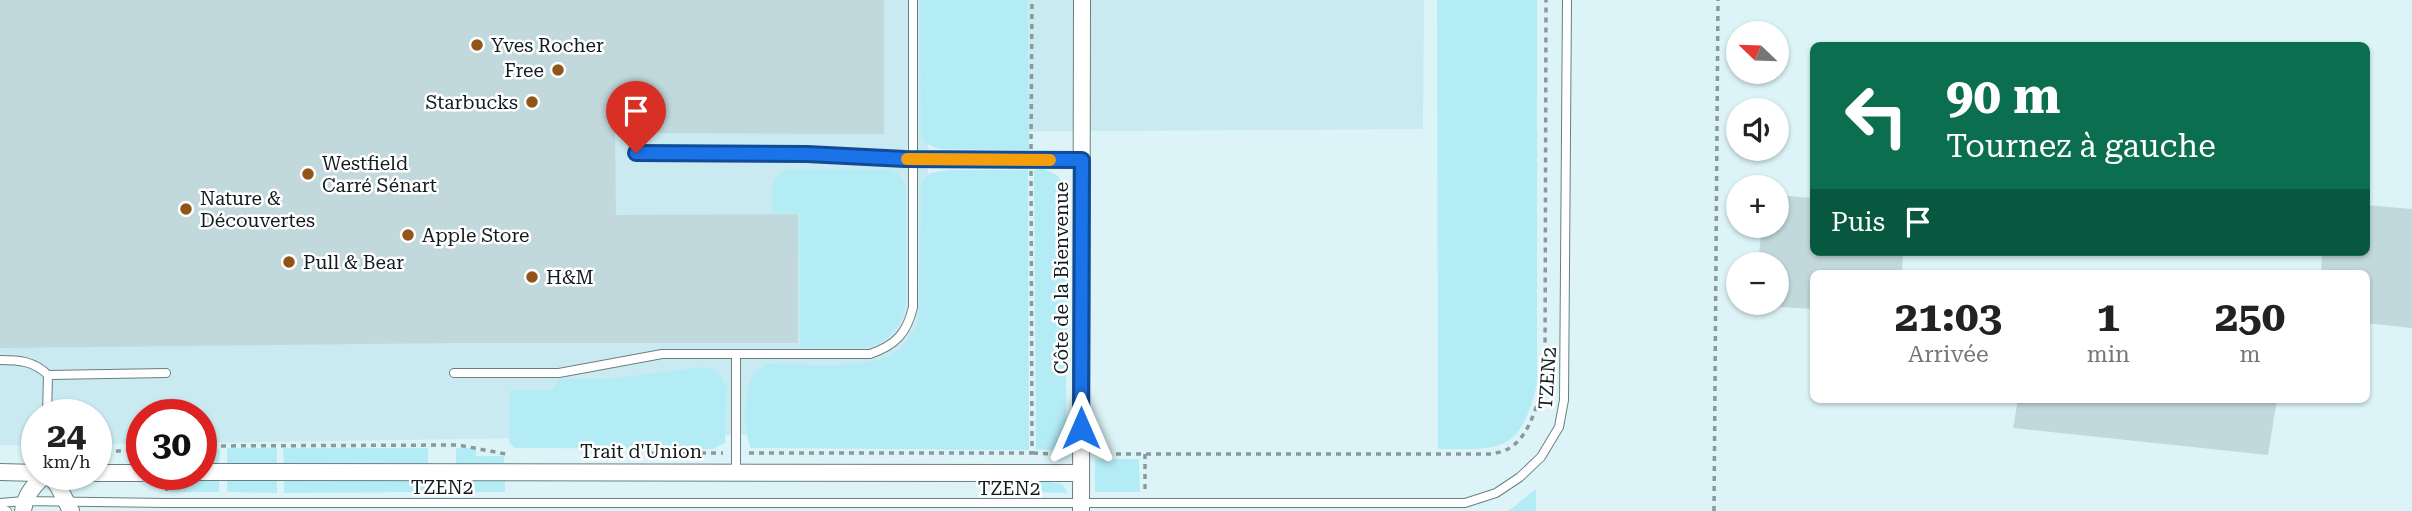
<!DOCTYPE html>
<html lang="fr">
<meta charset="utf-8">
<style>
body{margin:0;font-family:"Roboto Serif",serif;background:#f6f6f6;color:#222;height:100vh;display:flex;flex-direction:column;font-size:26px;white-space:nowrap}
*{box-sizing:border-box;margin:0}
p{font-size:23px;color:#767676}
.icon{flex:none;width:38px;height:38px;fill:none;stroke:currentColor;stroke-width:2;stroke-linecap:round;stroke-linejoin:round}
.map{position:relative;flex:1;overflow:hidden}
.details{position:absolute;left:1810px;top:270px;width:560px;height:133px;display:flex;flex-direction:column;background:#fff;border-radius:10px;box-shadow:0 2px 5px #0004}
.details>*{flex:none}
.guide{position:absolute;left:1810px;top:42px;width:560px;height:214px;border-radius:10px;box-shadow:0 2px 5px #0004;background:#0b6e4f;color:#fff;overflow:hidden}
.needle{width:46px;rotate:293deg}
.tools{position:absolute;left:1726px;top:21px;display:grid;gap:14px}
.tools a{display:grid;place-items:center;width:63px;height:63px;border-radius:50%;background:#fff;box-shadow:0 2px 5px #0004;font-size:35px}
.speed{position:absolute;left:21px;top:399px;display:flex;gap:14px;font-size:35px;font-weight:700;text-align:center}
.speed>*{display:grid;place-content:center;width:91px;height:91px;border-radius:50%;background:#fff;box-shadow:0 2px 5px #0004;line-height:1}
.speed small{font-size:18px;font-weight:400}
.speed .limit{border:10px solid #d22;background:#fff;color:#111}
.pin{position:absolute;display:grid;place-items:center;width:60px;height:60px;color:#fff;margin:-72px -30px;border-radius:50% 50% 50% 0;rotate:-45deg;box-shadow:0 0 7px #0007}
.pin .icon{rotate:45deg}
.me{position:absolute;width:77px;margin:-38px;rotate:0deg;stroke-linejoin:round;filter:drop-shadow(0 0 5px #0008)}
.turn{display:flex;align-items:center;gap:24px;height:147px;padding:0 21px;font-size:32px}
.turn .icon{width:91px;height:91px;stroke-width:2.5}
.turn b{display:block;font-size:49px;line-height:60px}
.then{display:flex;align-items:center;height:66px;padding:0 21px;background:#0003;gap:14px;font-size:26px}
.eta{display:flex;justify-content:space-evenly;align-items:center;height:119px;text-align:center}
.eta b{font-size:42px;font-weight:700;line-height:49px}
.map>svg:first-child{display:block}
</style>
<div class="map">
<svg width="2412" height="511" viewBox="0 0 2412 511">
<rect width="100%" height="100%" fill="#dcf4f8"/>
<path fill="#c8eaf0" d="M0 0H1424L1423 129 928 132V432L201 443V415H142V443L96 444V415H37V445H0Z"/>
<g fill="#b4ecf6">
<path d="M920 0H1027L1029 150 939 149 925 143 921 135Z"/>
<path d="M1437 0H1537V385C1519 454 1502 449 1438 449Z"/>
<path d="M791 169H888C897 172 901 176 905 185V309C899 328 887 342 867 347L800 348 799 213H772C772 195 769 173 791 169Z"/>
<path d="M1044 169 1058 176 1067 189 1066 449 1036 450 1034 170Z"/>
<path d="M947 170H1028L1029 450 751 448C744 436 745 400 749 386 752 376 758 369 766 364 799 364 870 371 896 352 906 345 912 333 918 322L922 183 930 173Z"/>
<path d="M703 367 717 370 726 386 725 443 713 449 515 448 509 443 510 390H553L559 379H607Z"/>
<rect x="227" y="448" width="50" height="19"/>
<path d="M283 448H428V467L284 468Z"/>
<path d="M456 448H476V456H504V467H456Z"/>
<path d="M201 449H220L219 467H201Z"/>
<path d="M1095 459H1139L1140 492H1095Z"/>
<path d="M171 477 219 478V492H170Z"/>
<path d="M277 477V493L227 492V478Z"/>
<path d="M429 478 428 492 284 493V479Z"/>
<rect x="456" y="478" width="49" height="14"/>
<path d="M1036 480 1062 484 1068 493 1036 492Z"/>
<path d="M1536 489V511H1507L1511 509Z"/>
</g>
<g fill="#c1d9dd">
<path d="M0 0H884V134L615 133 616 215 798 214V343H454L0 348Z"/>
<path d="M1776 195 1813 198V252H1903L1902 273H1813V309L1776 307V264H1758L1762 226H1776Z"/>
<path d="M2366 205 2412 209V328L2366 323V273H2321L2322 252H2366Z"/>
<path d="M2018 399H2277L2268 455 2013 428Z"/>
</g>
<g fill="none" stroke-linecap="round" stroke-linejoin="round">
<g stroke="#6a7f83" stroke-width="10">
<g id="lane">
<path d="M637 153 807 154 905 159 1081 160"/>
<path d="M0 360C19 360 34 361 48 375L166 373"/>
<path d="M454 373H559L662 354H870C896 345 907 333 913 307V0"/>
<path d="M47 415 48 375"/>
<path d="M736 472V355"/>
<path d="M0 503 24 501 166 503H1465L1496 493 1520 477 1541 457 1559 427 1564 400 1567 0"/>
<path d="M0 508 7 511"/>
</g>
</g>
<g stroke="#6a7f83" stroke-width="18">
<g id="street">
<path d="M0 472 37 473"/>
<path d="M201 472 1081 473"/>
<path d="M96 473H142"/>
<path d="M49 474 58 486 71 511"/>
<path d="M23 511C25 495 34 485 46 474"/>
<path d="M1081 511 1082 0"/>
</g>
</g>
<g stroke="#889a9d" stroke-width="3.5" stroke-dasharray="5 5" stroke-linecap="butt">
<path d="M1031 149 1032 0"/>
<path d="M201 446 458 445 506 454"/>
<path d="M96 453 142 449"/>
<path d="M651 453H723"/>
<path d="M749 453H1032L1031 171"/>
<path d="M1033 453 1053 454"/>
<path d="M1096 454H1491C1496 453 1503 452 1508 449 1532 436 1541 394 1545 368L1546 0"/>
<path d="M1145 454V490"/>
<path d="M167 491V474"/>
<path d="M1714 511 1718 0"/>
</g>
<use href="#lane" stroke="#fff" stroke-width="8"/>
<use href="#street" stroke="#fff" stroke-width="16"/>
</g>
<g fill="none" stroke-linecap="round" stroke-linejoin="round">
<g stroke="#114b97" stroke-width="18">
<path id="route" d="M636 153 807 154 905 159 1082 160 1081 428"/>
</g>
<use href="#route" stroke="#1a73e8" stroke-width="12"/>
<path stroke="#f59e0b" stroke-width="12" d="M907 159 1050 160"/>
</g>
<g fill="#925519" stroke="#fff" stroke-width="2.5">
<circle cx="477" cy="45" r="7"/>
<circle cx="558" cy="70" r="7"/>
<circle cx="532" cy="102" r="7"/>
<circle cx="308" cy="174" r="7"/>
<circle cx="186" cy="209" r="7"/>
<circle cx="408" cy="235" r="7"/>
<circle cx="289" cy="262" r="7"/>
<circle cx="532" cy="277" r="7"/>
</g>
<g text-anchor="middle" stroke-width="5" stroke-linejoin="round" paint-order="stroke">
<g font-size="19" fill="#131c1d" stroke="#fff" text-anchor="start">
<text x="491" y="52">Yves Rocher</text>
<text x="544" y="77" text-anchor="end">Free</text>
<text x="518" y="109" text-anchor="end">Starbucks</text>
<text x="322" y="170">Westfield<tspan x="322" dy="22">Carré Sénart</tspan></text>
<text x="200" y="205">Nature &amp;<tspan x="200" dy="22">Découvertes</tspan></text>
<text x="422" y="242">Apple Store</text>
<text x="303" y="269">Pull &amp; Bear</text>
<text x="546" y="284">H&amp;M</text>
</g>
<g font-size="19" fill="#131c1d" stroke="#fff">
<text transform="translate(1061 278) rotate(-90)" y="7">Côte de la Bienvenue</text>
<text transform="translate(1547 378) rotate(-86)" y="7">TZEN2</text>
<text x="641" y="458">Trait d'Union</text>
<text x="442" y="494">TZEN2</text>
<text x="1009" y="495">TZEN2</text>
</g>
</g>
</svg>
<div class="tools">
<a><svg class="needle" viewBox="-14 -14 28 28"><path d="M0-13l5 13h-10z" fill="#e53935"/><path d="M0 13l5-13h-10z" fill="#767676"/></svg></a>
<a><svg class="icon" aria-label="sound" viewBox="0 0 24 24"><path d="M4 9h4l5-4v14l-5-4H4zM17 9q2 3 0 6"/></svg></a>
<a>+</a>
<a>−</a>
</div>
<div class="speed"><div>24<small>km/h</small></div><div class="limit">30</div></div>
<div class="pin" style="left:636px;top:153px;background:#d93025"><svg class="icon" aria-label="arrive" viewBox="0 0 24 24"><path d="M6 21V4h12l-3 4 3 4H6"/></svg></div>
<svg class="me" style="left:1081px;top:428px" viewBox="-20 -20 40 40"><path d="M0-17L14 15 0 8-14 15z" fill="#1a73e8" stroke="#fff" stroke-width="4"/></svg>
<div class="guide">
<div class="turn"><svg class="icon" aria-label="left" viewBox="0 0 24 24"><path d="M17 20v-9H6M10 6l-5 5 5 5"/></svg><div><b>90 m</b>Tournez à gauche</div></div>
<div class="then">Puis<svg class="icon" aria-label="arrive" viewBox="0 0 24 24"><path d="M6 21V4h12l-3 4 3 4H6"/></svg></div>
</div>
<section class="details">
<div class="eta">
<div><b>21:03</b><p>Arrivée</p></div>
<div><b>1</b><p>min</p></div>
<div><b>250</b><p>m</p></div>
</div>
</section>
</div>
